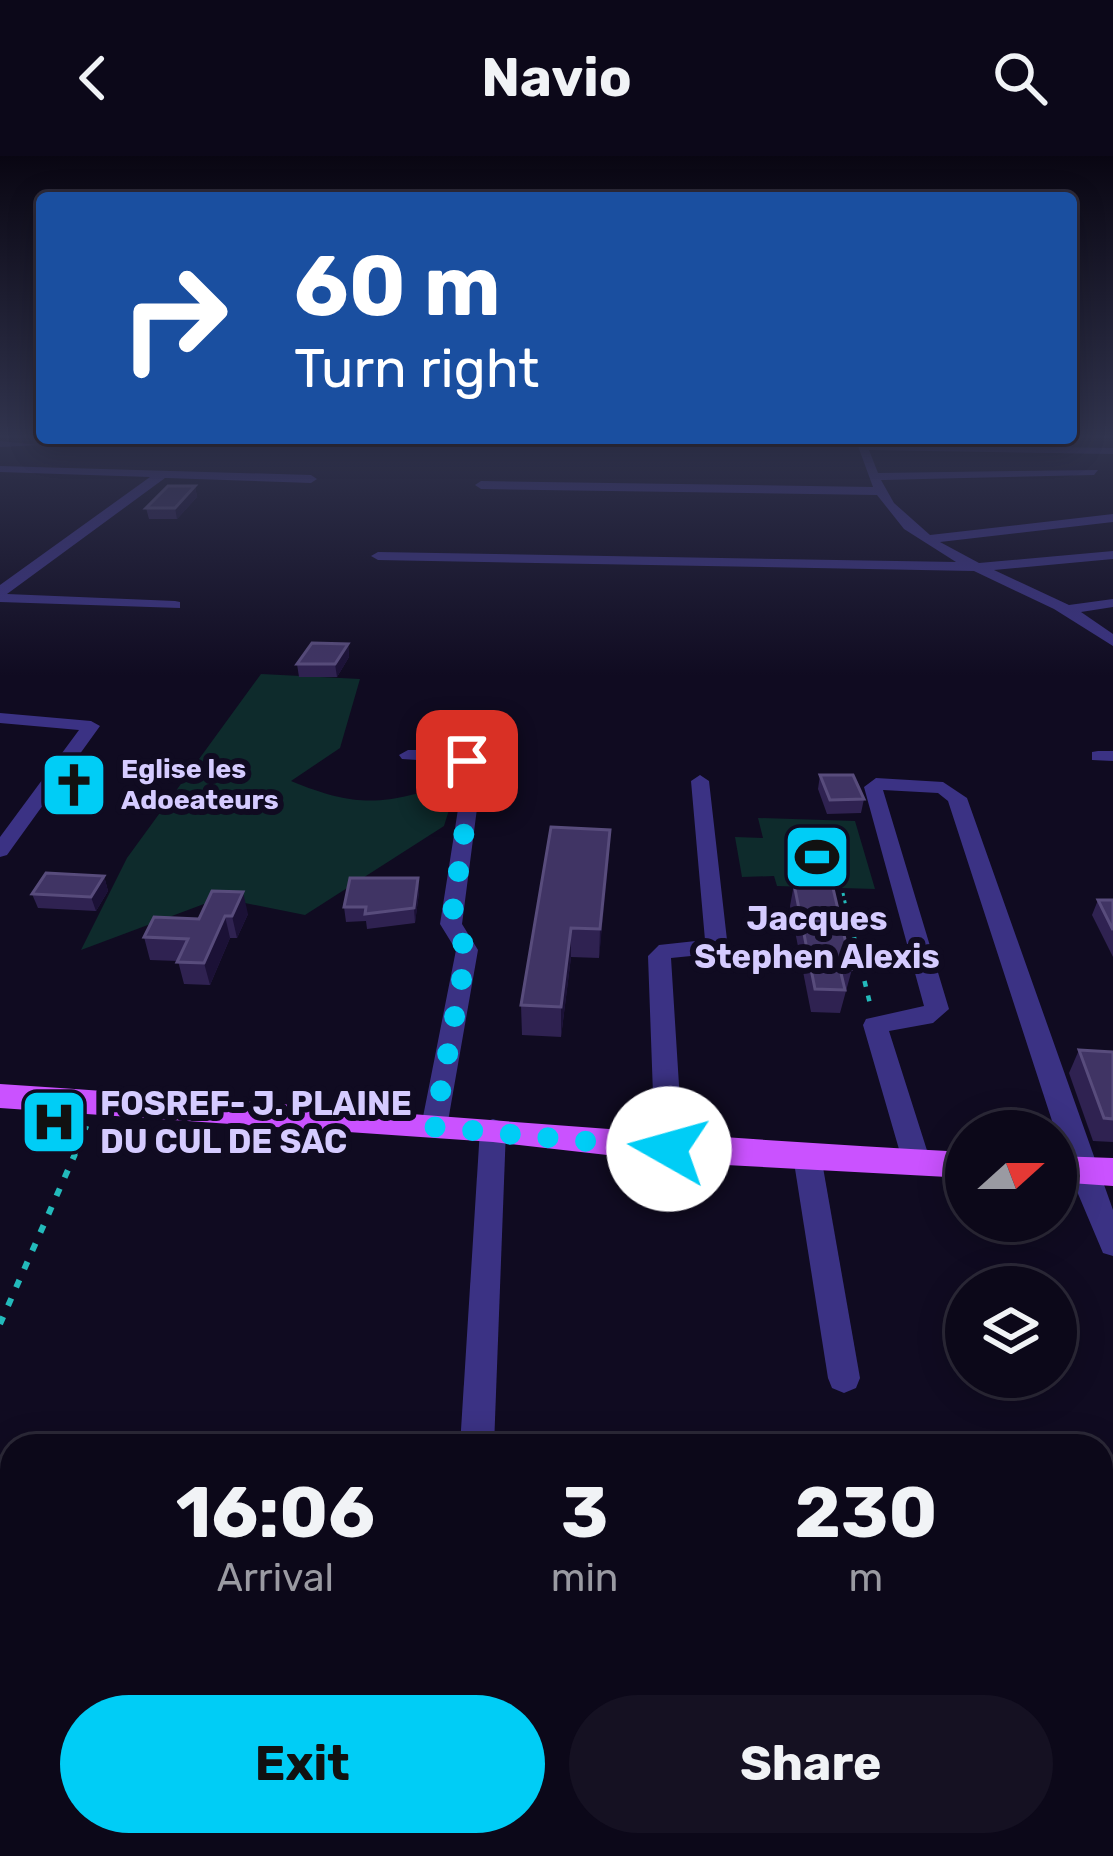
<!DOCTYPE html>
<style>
body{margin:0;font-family:Rubik,sans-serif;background:#151122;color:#f1f3f6;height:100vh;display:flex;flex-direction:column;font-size:45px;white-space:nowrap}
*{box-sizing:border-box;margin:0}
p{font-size:39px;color:#9a9aa2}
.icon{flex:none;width:66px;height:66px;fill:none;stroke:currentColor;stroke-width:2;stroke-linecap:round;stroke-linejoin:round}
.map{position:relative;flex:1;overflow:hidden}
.drawer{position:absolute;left:0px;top:1278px;width:1113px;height:423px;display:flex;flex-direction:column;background:#0c0819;border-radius:36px 36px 0 0;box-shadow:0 6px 30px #0003,0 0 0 3px #2c2938}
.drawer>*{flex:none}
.hud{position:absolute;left:36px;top:36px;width:1041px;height:252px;border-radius:12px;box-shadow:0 6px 30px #0003,0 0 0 3px #2c2938;background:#1a4fa0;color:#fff;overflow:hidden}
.needle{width:78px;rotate:69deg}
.controls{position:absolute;left:945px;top:954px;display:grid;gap:24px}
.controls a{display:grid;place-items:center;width:132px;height:132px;border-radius:50%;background:#0c0819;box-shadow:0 6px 30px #0003,0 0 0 3px #2c2938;font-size:60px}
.pin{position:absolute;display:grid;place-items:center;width:102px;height:102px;color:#fff;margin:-51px;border-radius:24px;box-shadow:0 6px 18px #0006}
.me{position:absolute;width:132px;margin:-66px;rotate:277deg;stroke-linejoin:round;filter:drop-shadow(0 0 9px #0008)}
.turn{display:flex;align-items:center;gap:42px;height:252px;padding:0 60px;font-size:54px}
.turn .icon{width:156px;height:156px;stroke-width:2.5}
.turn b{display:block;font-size:84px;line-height:102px}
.eta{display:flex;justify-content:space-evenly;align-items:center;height:204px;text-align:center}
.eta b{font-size:72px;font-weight:700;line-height:84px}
.button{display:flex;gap:24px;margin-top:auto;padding:24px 60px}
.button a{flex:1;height:138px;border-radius:72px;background:#00cdf6;color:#111;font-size:48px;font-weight:700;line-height:138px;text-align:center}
.button a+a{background:#151122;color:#f1f3f6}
header{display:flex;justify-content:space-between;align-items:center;height:156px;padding:0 60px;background:#0c0819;font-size:54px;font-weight:700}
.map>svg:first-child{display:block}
</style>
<header><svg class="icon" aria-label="back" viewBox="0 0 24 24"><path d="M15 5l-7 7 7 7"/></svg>Navio<svg class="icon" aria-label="search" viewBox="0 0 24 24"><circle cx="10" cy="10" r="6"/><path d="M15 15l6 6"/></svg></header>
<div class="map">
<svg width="1113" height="1700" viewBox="0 0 1113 1700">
<rect width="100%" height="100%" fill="#100b21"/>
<g fill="#0e2b2c">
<path d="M261 518 360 523 340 592 291 625C361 654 388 648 458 625L444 670 305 759 220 742 81 794 127 702Z"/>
<path d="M758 662 855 665 875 733 777 730 774 720 742 721 735 681 763 682Z"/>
</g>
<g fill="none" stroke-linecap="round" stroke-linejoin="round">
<path stroke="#23babb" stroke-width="3" stroke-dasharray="3 4.5" stroke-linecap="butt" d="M843 737 847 755"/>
<g stroke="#23babb" stroke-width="4.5" stroke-dasharray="6 9" stroke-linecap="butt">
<path d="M847 752 871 852"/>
<path d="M74 1001 87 970"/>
</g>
<path stroke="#23babb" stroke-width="6" stroke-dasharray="8 12" stroke-linecap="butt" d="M0 1168 75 998"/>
<g fill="#3b3284" fill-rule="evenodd">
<path d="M471 282H482L476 287Z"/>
<path d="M623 282H704L699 285Z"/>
<path d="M855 282H865L867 288 1113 292V298L869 294 878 317 1098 314 1094 319 881 324 894 347 930 379 1113 358V366L940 386 979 407 1113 395V403L994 414 1069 449 1113 443V451L1081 456 1113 478V490L1054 453 974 415 378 404 371 400 378 396 956 406 904 373 877 339 481 333 475 329 481 325 873 331Z"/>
<path d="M0 285 40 289 0 291Z"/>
<path d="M0 310 311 319 317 323 311 327 165 322 7 438 175 445 180 446V452L0 446V429L150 321 0 316Z"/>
<path d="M0 557 91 565 100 570 7 699 0 701V681L79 574 0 567Z"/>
<path d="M408 594C436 594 464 590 482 614L462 768 478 794 447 971 443 978H425L421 971 456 794 440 768 464 615 450 606 402 603 399 599Z"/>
<path d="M1098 595H1113V605L1092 604V596Z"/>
<path d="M700 619 709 625 727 784 721 797 671 802 683 993 679 1000 669 1003 659 1000 655 993 648 800 659 789 705 784 691 625Z"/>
<path d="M876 622 943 626 967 642 1113 1054V1100L1103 1097 1068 1014 948 645 938 637 883 634 949 853 933 867 889 875 931 1007 927 1015 917 1018 907 1015 903 1007 863 869 866 863 924 850 864 631Z"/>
<path d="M493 963 502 966 506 973 494 1290H460L480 973 484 966Z"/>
<path d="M807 989 817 993 821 1000 860 1222 856 1232 844 1237 832 1232 828 1222 793 1000 797 993Z"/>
<rect x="445" y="1689" width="44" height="11"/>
</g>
<g fill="#ca52ff" fill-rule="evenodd">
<path d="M0 928C322 949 644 979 966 996V1022L669 1006 493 986 0 952Z"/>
<path d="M1056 1000 1113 1002V1030L1056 1026Z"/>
</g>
</g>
<g fill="#2f2251">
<path d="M195 330 197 341 177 363H149L146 352Z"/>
<path d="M348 488 349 501 337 521H299L297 508Z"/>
<path d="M820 619 864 643 861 657 827 658 818 633Z"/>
<path d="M610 674 599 802 571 801 561 881 522 879 521 849Z"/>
<path d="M104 720 108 735 96 755 38 752 32 738Z"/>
<path d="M418 722 419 736 415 767 367 773 366 765 346 766 344 751Z"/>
<path d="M794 728 852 813 840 857 811 856 790 750Z"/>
<path d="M1098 744H1113V801L1092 759Z"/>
<path d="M248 758 237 782H230L210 829 184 828 178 805 150 804 144 781 199 763Z"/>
<path d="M1079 894 1113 896V986L1093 985 1069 917Z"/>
</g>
<g fill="#1b1136">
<path d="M195 330 197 341 177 363 175 352Z"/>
<path d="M348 488 349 501 337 521 335 508Z"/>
<path d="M610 674 609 702 599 802 600 773Z"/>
<path d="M104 720 108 735 96 755 91 741Z"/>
<path d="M418 722 419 736 415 767 414 752Z"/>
<path d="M243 736 248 758 237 782 232 760Z"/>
<path d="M225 760 230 782 210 829 204 807Z"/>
<path d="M571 772V801L561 881V851Z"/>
</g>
<g fill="#403464" stroke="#584c7c" stroke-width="3">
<path d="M168 330H195L175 352H146Z"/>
<path d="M312 487 348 488 335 508H297Z"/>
<path d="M820 619H853L864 643 830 644Z"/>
<path d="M551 671 610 674 600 773 571 772 561 851 521 849Z"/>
<path d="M46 717 104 720 91 741 32 738Z"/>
<path d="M350 722H418L414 752 365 758 366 751H344Z"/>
<path d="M794 728H832L852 813H840L845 834 815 833Z"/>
<path d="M212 735 243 736 232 760H225L204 807 177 806 188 783 144 781 154 761 199 763Z"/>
<path d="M1098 744H1113V774Z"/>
<path d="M1079 894 1113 896V963L1104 962Z"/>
</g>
<linearGradient id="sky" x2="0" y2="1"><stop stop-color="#090612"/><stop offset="0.54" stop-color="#31344e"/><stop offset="1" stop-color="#31344e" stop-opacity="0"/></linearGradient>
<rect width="1113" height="520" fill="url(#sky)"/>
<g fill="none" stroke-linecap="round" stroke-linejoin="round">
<path stroke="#00cdf6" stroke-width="21" stroke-dasharray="0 37.8" d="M467 605 473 614 451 768 467 794 434 971 669 993"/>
</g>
<defs>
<g id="church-square" transform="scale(3.45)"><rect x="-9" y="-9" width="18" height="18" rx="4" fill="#00cdf6" stroke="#100b21"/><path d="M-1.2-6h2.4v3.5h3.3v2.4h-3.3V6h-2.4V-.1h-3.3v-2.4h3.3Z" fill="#111"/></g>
<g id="stadium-square" transform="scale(3.45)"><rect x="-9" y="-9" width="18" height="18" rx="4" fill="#00cdf6" stroke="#100b21"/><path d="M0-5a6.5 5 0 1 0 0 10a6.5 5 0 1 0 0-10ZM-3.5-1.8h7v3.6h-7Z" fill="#111"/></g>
<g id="hospital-square" transform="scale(3.45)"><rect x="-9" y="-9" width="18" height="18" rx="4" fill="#00cdf6" stroke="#100b21"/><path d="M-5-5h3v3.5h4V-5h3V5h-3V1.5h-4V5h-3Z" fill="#111"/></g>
</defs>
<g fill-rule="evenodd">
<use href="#church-square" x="74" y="629"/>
<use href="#stadium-square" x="817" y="701"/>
<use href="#hospital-square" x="54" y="966"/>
</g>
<g text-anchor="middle" stroke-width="12" stroke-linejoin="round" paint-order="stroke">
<g font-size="27" font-weight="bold" fill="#d5cbff" stroke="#100b21" text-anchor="start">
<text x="121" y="622">Eglise les<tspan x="121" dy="31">Adoeateurs</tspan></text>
</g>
<g font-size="33" font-weight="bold" fill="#d5cbff" stroke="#100b21">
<text x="817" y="774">Jacques<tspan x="817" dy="38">Stephen Alexis</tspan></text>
<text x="100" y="959" text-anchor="start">FOSREF- J. PLAINE<tspan x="100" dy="38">DU CUL DE SAC</tspan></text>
</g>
</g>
</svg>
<div class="controls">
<a><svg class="needle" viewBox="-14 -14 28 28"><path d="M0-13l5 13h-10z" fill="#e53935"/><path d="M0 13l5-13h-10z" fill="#9a9aa2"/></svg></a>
<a><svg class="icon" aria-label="layers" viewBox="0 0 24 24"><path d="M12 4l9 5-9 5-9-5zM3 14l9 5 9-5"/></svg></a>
</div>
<div class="pin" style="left:467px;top:605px;background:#d93025"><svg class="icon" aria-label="arrive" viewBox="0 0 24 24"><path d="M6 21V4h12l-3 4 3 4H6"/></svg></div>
<svg class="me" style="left:669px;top:993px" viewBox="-20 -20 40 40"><circle r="19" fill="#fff"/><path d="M0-13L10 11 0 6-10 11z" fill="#00cdf6"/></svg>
<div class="hud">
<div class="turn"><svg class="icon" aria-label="right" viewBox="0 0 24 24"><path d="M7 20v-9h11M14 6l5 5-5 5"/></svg><div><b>60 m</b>Turn right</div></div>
</div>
<section class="drawer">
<div class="eta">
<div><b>16:06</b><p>Arrival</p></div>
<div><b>3</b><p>min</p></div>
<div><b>230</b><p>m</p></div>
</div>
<div class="button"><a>Exit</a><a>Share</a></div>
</section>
</div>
